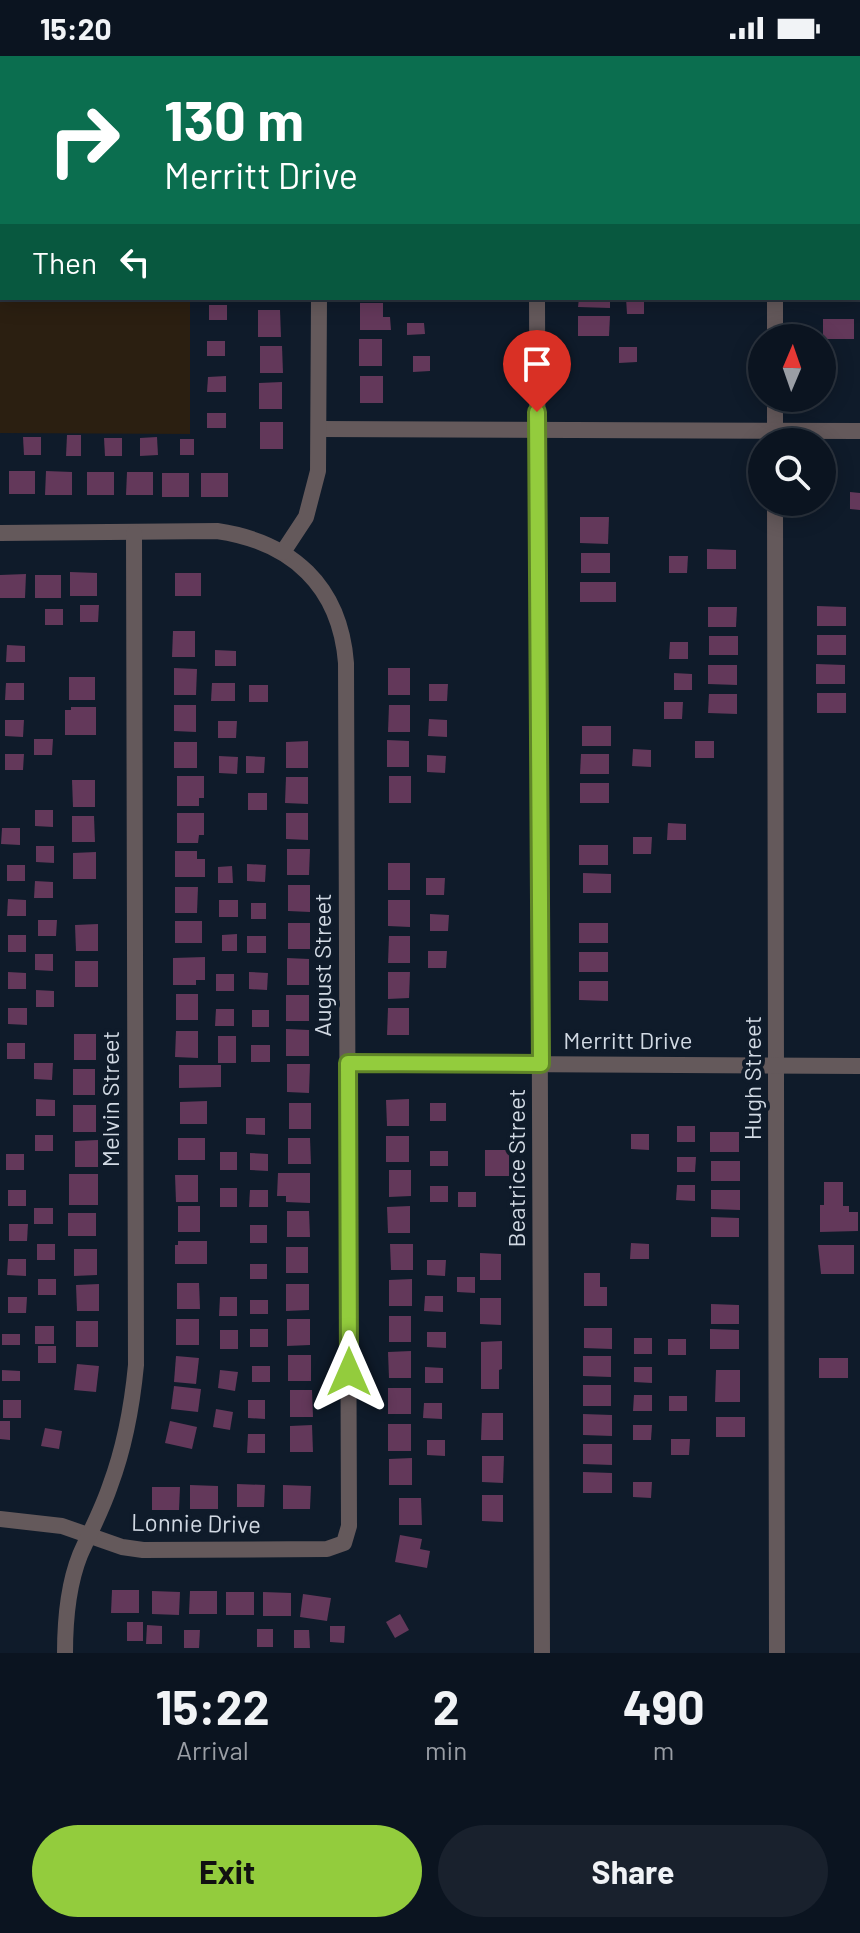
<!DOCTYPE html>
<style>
body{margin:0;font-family:Barlow,sans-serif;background:#19212d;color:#f1f3f6;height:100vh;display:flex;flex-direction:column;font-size:30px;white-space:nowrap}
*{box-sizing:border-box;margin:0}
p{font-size:26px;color:#9a9ea5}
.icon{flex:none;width:44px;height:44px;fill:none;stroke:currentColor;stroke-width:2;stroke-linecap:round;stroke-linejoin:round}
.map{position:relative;height:1597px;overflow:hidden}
.drawer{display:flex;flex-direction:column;background:#0b1420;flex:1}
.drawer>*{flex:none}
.top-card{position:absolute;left:0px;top:0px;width:860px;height:244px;box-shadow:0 4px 20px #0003,0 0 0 2px #2b333e;background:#0b6e4f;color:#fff;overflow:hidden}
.needle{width:52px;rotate:2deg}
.buttons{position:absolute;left:748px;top:268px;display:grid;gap:16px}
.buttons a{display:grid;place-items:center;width:88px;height:88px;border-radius:50%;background:#0b1420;box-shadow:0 4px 20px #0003,0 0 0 2px #2b333e;font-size:40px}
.pin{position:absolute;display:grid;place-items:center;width:68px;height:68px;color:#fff;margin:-82px -34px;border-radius:50% 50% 50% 0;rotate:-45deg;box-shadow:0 0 8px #0007}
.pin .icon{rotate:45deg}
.me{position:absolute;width:88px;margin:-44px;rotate:0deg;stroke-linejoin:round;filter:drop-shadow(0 0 6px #0008)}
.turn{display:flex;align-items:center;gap:28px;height:168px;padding:0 32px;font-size:36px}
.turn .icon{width:104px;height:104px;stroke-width:2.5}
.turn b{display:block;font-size:56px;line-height:68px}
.then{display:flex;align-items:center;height:76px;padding:0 32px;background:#0003;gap:16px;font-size:30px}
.eta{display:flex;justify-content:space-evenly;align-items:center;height:136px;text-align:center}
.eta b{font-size:48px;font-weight:700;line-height:56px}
.primary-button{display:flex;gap:16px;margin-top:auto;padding:16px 32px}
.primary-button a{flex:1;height:92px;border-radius:48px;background:#93cc3d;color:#111;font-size:32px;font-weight:700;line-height:92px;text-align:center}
.primary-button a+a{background:#19212d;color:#f1f3f6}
.status{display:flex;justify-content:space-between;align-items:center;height:56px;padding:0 40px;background:#0b1420;direction:ltr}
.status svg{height:22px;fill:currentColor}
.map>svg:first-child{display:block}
</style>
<div class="status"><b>15:20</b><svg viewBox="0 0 49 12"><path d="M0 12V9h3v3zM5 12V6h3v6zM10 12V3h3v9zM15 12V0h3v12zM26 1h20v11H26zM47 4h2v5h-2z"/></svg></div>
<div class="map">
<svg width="860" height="1597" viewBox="0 0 860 1597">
<rect width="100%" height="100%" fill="#0f1b2a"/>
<path fill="#2b1f11" d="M0 0H189L2 2V242H190V378L0 377Z"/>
<g fill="#63385a">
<path d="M579 242H610V252L578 251Z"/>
<path d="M626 242H644V258H627Z"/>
<path d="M360 247H383V261H390L391 274H360Z"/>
<rect x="209" y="249" width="18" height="15"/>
<path d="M258 254H280L281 281H258Z"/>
<path d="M578 260H610L609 280H578Z"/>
<rect x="823" y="263" width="31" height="20"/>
<path d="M407 267H424L425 278 407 279Z"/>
<rect x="359" y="283" width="23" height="27"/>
<rect x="207" y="285" width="18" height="15"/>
<path d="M260 290H282L283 317H260Z"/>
<path d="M619 291H637V306L619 307Z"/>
<path d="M413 300H430V315L413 316Z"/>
<path d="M226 320V336H207L208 321Z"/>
<rect x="360" y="320" width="23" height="27"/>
<path d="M282 326V353H259V327Z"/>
<rect x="207" y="357" width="19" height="15"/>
<rect x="260" y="366" width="23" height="27"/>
<path d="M67 379H81V400H66Z"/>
<path d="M23 381H41V399H24Z"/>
<path d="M157 381 158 399 140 400V382Z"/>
<path d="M104 382H122V400H105Z"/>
<rect x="180" y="383" width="14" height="16"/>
<rect x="9" y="415" width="26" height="23"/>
<path d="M46 415 72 416V439H45Z"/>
<rect x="87" y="416" width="27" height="23"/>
<path d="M127 416H153V439H126Z"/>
<rect x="162" y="417" width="27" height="24"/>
<rect x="201" y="417" width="27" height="24"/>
<path d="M850 436 860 437V454L850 453Z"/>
<path d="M580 461H609L608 488 580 487Z"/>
<path d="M707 493 736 494V513H707Z"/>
<rect x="581" y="497" width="29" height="20"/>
<path d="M669 500H688L687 517H669Z"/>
<path d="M70 516 97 517V540H70Z"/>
<rect x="175" y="517" width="26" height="23"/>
<path d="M26 518 25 542H0V519Z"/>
<rect x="35" y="519" width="26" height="23"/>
<rect x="580" y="526" width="36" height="20"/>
<path d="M80 549H99L98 566H80Z"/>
<path d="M817 550 846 551V570H817Z"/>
<path d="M708 551H737L736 571H708Z"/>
<rect x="45" y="553" width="18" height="16"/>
<path d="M173 575H195V601H172Z"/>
<rect x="817" y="579" width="29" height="20"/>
<rect x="709" y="580" width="29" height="19"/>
<path d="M670 586H688V603H669Z"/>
<path d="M7 589 25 590V606H6Z"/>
<path d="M215 594 236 595V610H215Z"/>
<path d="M816 608 845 609V628H816Z"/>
<path d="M708 609H737V629L708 628Z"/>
<path d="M174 612 197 613 196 639H174Z"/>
<rect x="388" y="612" width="22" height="27"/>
<path d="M674 617 692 618V634H674Z"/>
<rect x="69" y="621" width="26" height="23"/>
<path d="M6 627H24V644H5Z"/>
<path d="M212 627H235V645H211Z"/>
<path d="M429 628H448L447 645H429Z"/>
<rect x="249" y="629" width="19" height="17"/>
<rect x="817" y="637" width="29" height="20"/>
<path d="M709 638H737V658L708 657Z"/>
<path d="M664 646H683L682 663H664Z"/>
<path d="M174 649H196V676L174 675Z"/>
<path d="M389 649H410V676H388Z"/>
<path d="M71 651H96V679H65V654H71Z"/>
<path d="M429 663 447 664V681L428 680Z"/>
<path d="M5 664H24L23 681 5 680Z"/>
<path d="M218 665H237L236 682H218Z"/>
<rect x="582" y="670" width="29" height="20"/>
<path d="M34 683H53L52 699H34Z"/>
<path d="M387 684 409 685V711H387Z"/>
<path d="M308 685V712H286V686Z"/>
<rect x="695" y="685" width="19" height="17"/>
<rect x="174" y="686" width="23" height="26"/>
<path d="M633 693 651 694V711L632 710Z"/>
<path d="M5 698H24L23 714H5Z"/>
<path d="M581 698H609V718H580Z"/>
<path d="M427 699 446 700 445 717 427 716Z"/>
<path d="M219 700 238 701 237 718 219 717Z"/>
<path d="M246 700 265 701 264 717H246Z"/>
<path d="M177 720H204V742H199V750H177Z"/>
<rect x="389" y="720" width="22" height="27"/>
<path d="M286 721H308V748L285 747Z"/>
<path d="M72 724H95V751H73Z"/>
<rect x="580" y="727" width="29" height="20"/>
<rect x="248" y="737" width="19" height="17"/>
<path d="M35 754H53V771L35 770Z"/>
<path d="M177 757H204V779H199L198 787H177Z"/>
<path d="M286 757H308V784L286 783Z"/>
<path d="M72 760H94L95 786H72Z"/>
<path d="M668 767 686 768V784H667Z"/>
<path d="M2 772H20V789L1 788Z"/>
<path d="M633 781H652L651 798H633Z"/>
<rect x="579" y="789" width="29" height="20"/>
<path d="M36 790H54V807L36 806Z"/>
<path d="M287 793H310L309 819H287Z"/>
<path d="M175 795H197V803H205V821H175Z"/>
<path d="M96 796V823H73V797Z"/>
<rect x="388" y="807" width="22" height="27"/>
<path d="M247 808 266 809 265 826 247 825Z"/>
<rect x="7" y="809" width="18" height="16"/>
<path d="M232 810 233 827H218V811Z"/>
<path d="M583 817 611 818V837H583Z"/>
<path d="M426 822H445L444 839H426Z"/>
<path d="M35 825 53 826V842H34Z"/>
<path d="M288 829H310V856L288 855Z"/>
<path d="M175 831H198L197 857H175Z"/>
<path d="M8 843 26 844V860H7Z"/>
<rect x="219" y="844" width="19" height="17"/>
<path d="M388 844H410V871L388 870Z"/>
<rect x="251" y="847" width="15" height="16"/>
<path d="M430 858 449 859 448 875H430Z"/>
<path d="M38 864H57L56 880H38Z"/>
<rect x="175" y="865" width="27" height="22"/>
<rect x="288" y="867" width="22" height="26"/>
<rect x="579" y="867" width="29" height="20"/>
<path d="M98 868V895H76L75 869Z"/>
<path d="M237 878V895H222V879Z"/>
<rect x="8" y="879" width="18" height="17"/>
<rect x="247" y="880" width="19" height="17"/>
<path d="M389 880H410V907H388Z"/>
<path d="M428 895H447L446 912H428Z"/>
<rect x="579" y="896" width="29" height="20"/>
<path d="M35 898H53V915L35 914Z"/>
<path d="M205 901V924H196V929H173V902Z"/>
<path d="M287 902 309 903V929H287Z"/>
<rect x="75" y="905" width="23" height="26"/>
<path d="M8 916 26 917V933H8Z"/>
<path d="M249 916 268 917 267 934 249 933Z"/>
<path d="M388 916H410L409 942 388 943Z"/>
<rect x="216" y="918" width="18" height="17"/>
<path d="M579 925H608V945L579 944Z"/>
<path d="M36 934 54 935V951H36Z"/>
<rect x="176" y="938" width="22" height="26"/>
<rect x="286" y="939" width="23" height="26"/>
<path d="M8 952H27V969L8 968Z"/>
<path d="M388 952H409V979H387Z"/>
<path d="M216 953H234V970H215Z"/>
<rect x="252" y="954" width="17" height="17"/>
<path d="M286 973 309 974V1000H286Z"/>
<path d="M176 975H198V1002L175 1001Z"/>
<rect x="74" y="978" width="22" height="26"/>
<rect x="218" y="980" width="18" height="27"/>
<rect x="7" y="987" width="18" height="16"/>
<rect x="251" y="989" width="19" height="17"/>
<path d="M34 1007H53L52 1024 34 1023Z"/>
<path d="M287 1008H310L309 1037 287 1036Z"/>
<path d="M179 1009H221V1031L179 1032Z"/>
<rect x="73" y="1013" width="22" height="26"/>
<path d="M36 1043 55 1044V1060H36Z"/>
<path d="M409 1043V1070H387L386 1044Z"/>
<path d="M207 1045V1068H180V1046Z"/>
<rect x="289" y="1047" width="22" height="26"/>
<rect x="430" y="1047" width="16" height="18"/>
<rect x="73" y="1049" width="23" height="27"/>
<path d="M246 1062H265V1079L246 1078Z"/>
<rect x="677" y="1070" width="18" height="16"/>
<rect x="710" y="1076" width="29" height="20"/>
<path d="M631 1078H649V1094L631 1093Z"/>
<rect x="35" y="1079" width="18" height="16"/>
<rect x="386" y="1080" width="23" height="26"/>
<rect x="178" y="1082" width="27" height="22"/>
<path d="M288 1082H310L311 1108H288Z"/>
<path d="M98 1084V1111H75V1085Z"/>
<rect x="485" y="1094" width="24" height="26"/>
<rect x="430" y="1095" width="18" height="15"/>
<rect x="220" y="1096" width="17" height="18"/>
<path d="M250 1097 268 1098V1115L250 1114Z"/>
<rect x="6" y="1098" width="18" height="16"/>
<path d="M677 1101H696L695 1116H677Z"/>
<rect x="711" y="1105" width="29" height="20"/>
<path d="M389 1114H411V1140L389 1141Z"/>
<path d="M278 1117H310V1147L286 1146V1140H277Z"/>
<rect x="69" y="1118" width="29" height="31"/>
<path d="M175 1119H198V1146H176Z"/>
<path d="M824 1126H843V1150H849V1156H858V1175L820 1176V1149H824Z"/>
<path d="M677 1129H695V1145L676 1144Z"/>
<rect x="430" y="1130" width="18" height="16"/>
<rect x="220" y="1132" width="17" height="19"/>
<rect x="8" y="1134" width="18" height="16"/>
<path d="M250 1134H268V1151H249Z"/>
<path d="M711 1134H740V1154L711 1153Z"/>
<rect x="458" y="1136" width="18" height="15"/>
<rect x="178" y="1150" width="22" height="26"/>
<path d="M410 1150V1177H388L387 1151Z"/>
<rect x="34" y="1152" width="19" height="16"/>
<path d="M287 1155H309L310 1181H287Z"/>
<rect x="68" y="1157" width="28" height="23"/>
<path d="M711 1161 739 1162V1181H711Z"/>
<path d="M9 1168H28L27 1185H9Z"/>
<rect x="250" y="1169" width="17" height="18"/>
<path d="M178 1185H207V1208H175V1189H178Z"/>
<path d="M631 1187 649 1188V1203H630Z"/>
<rect x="37" y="1188" width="18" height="16"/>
<path d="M390 1188H413V1214H391Z"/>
<path d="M818 1189H854V1218H821Z"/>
<rect x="286" y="1191" width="22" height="26"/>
<path d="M74 1193H97V1219L74 1220Z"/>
<path d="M480 1197 501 1198V1224H480Z"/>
<path d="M8 1203H26V1220L7 1219Z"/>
<path d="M427 1204H446L445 1220 427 1219Z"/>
<rect x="250" y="1208" width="17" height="15"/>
<path d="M584 1217H600V1231H607V1250H584Z"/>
<path d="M457 1221H475V1237L457 1236Z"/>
<rect x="38" y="1223" width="18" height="16"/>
<path d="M412 1223V1250H389V1224Z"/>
<path d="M177 1227H199L200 1253H177Z"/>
<path d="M99 1228V1255H77L76 1229Z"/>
<path d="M286 1228H309V1254L286 1255Z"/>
<path d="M425 1240H443V1256L424 1255Z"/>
<path d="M8 1241H27L26 1257H8Z"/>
<path d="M220 1241H237V1260H219Z"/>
<path d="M480 1242H501V1269L480 1268Z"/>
<rect x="250" y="1244" width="18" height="14"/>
<path d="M711 1248 739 1249V1268H711Z"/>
<rect x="389" y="1260" width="22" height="26"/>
<rect x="176" y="1263" width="23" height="26"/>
<path d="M287 1263H310V1289L287 1290Z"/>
<rect x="76" y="1265" width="22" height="26"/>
<rect x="35" y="1270" width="19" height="18"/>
<path d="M584 1272H612V1293L584 1292Z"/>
<rect x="250" y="1273" width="18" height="18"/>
<path d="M710 1273 739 1274V1293H710Z"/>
<rect x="220" y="1274" width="18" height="19"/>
<path d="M427 1276H446V1292L427 1291Z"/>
<rect x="2" y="1278" width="18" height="11"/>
<rect x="634" y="1282" width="18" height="16"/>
<rect x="668" y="1283" width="18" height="16"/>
<path d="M502 1285V1313L499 1314V1333H481V1286Z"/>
<rect x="38" y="1290" width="18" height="17"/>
<path d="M411 1295V1322H389L388 1296Z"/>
<rect x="288" y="1299" width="23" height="26"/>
<path d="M176 1300 199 1302 196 1328 174 1326Z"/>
<path d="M583 1300H611V1321L583 1320Z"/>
<rect x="819" y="1302" width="29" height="20"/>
<path d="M77 1308 99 1310 96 1336 74 1334Z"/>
<rect x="252" y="1310" width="18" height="16"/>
<path d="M425 1311 443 1312V1327H425Z"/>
<path d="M634 1311H652V1327L634 1326Z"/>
<path d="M2 1314 20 1315V1325H2Z"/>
<path d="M220 1314 238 1316 235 1335 218 1332Z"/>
<path d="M716 1314H740V1346H715Z"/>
<rect x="583" y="1329" width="28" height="21"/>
<path d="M174 1330 201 1333 198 1356 171 1353Z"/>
<rect x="388" y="1332" width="23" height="26"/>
<path d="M290 1334H312L313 1361H290Z"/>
<path d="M634 1339H652V1355H633Z"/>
<rect x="669" y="1340" width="18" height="15"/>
<rect x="3" y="1344" width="18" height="18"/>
<path d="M248 1344H265V1363L248 1362Z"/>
<path d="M424 1347H442V1363L423 1362Z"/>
<path d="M216 1353 233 1356 230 1374 213 1371Z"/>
<path d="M482 1357H503V1384H481Z"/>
<path d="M583 1358 612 1359V1380L583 1379Z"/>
<rect x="716" y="1361" width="29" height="20"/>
<path d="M0 1365H10V1384L0 1383Z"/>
<path d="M170 1365 197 1371 192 1393 165 1387Z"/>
<rect x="388" y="1368" width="23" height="27"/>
<path d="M312 1369 313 1396H290V1370Z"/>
<path d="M633 1369H652L651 1384H633Z"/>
<path d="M45 1372 62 1375 59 1393 41 1390Z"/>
<path d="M248 1378H265V1397H247Z"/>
<path d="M671 1383H690L689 1399H671Z"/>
<path d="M427 1384H445V1400L427 1399Z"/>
<path d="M583 1388H612V1409L583 1408Z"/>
<path d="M482 1400H504L503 1427 482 1426Z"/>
<path d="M412 1402V1429H389V1403Z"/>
<path d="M583 1416 612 1417V1437H583Z"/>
<path d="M633 1426H652L651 1442 633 1441Z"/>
<path d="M237 1428 265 1429 264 1451H237Z"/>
<path d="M190 1429 218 1430V1453H190Z"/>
<path d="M283 1429 311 1430 310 1453H283Z"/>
<path d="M152 1431H180L179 1454H152Z"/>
<path d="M482 1439H503V1466L482 1465Z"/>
<path d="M399 1442H421L422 1469H399Z"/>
<path d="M400 1479 422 1483 420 1493 430 1495 427 1512 395 1506Z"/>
<path d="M112 1534H139V1557H111Z"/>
<path d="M152 1535 180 1536 179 1559 152 1558Z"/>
<path d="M190 1535H217V1558H189Z"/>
<rect x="226" y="1536" width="28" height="23"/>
<path d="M263 1536 291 1537V1560H263Z"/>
<path d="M303 1538 331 1542 327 1565 300 1561Z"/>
<path d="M400 1558 409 1574 395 1582 386 1566Z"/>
<rect x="127" y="1566" width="16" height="19"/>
<path d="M147 1569 162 1570V1588H146Z"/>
<path d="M330 1570H345L344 1587 330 1586Z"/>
<rect x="257" y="1573" width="16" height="18"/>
<path d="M184 1574H200L199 1592H184Z"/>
<path d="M294 1574H309L310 1592H294Z"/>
</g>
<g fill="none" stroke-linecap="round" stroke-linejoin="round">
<g stroke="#64595b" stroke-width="16">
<path d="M319 0V2"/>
<path d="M537 0V2"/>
<path d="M775 2V0"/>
<path d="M537 242 542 1597"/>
<path d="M775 282V242"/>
<path d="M775 342V386"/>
<path d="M319 373 860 375"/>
<path d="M775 446 777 1597"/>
<path d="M0 477 217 475C292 486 340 530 346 607L349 1470 344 1487 327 1493 143 1494 122 1491 62 1470 0 1463"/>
<path d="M283 496 306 461 318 415 319 242"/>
<path d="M348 1007 860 1010"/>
<path d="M65 1597C65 1564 68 1529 80 1499 90 1476 102 1454 110 1430 125 1390 132 1351 136 1309L134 477"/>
</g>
</g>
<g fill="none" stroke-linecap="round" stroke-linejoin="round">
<g stroke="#608528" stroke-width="20">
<path id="route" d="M349 1316 348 1007 541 1008 537 356"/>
</g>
<use href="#route" stroke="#93cc3d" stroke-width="14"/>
</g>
<g text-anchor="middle" stroke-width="8" stroke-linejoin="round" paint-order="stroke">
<g font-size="24" fill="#d1d9e3" stroke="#0f1b2a">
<text transform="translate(323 909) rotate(-90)" y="8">August Street</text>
<text x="628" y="993">Merritt Drive</text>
<text transform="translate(753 1022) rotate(-90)" y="8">Hugh Street</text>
<text transform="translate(111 1043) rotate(-90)" y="8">Melvin Street</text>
<text transform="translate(517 1112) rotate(-90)" y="8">Beatrice Street</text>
<text transform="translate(196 1468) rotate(1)" y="8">Lonnie Drive</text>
</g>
</g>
</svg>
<div class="buttons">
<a><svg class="needle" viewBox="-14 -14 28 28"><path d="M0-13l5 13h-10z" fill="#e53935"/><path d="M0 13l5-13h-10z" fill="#9a9ea5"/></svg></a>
<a><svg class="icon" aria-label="search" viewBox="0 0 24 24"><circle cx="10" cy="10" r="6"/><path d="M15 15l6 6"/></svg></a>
</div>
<div class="pin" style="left:537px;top:356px;background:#d93025"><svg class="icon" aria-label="arrive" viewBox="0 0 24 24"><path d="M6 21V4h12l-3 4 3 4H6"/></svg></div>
<svg class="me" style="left:349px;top:1316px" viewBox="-20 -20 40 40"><path d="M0-17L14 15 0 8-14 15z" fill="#93cc3d" stroke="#fff" stroke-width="4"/></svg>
<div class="top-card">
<div class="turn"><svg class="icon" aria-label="right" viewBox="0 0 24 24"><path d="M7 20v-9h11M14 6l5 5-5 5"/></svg><div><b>130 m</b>Merritt Drive</div></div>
<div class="then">Then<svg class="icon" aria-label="left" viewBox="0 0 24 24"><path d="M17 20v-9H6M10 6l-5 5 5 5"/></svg></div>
</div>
</div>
<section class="drawer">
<div class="eta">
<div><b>15:22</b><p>Arrival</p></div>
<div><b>2</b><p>min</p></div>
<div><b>490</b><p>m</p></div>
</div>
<div class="primary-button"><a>Exit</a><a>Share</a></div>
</section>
